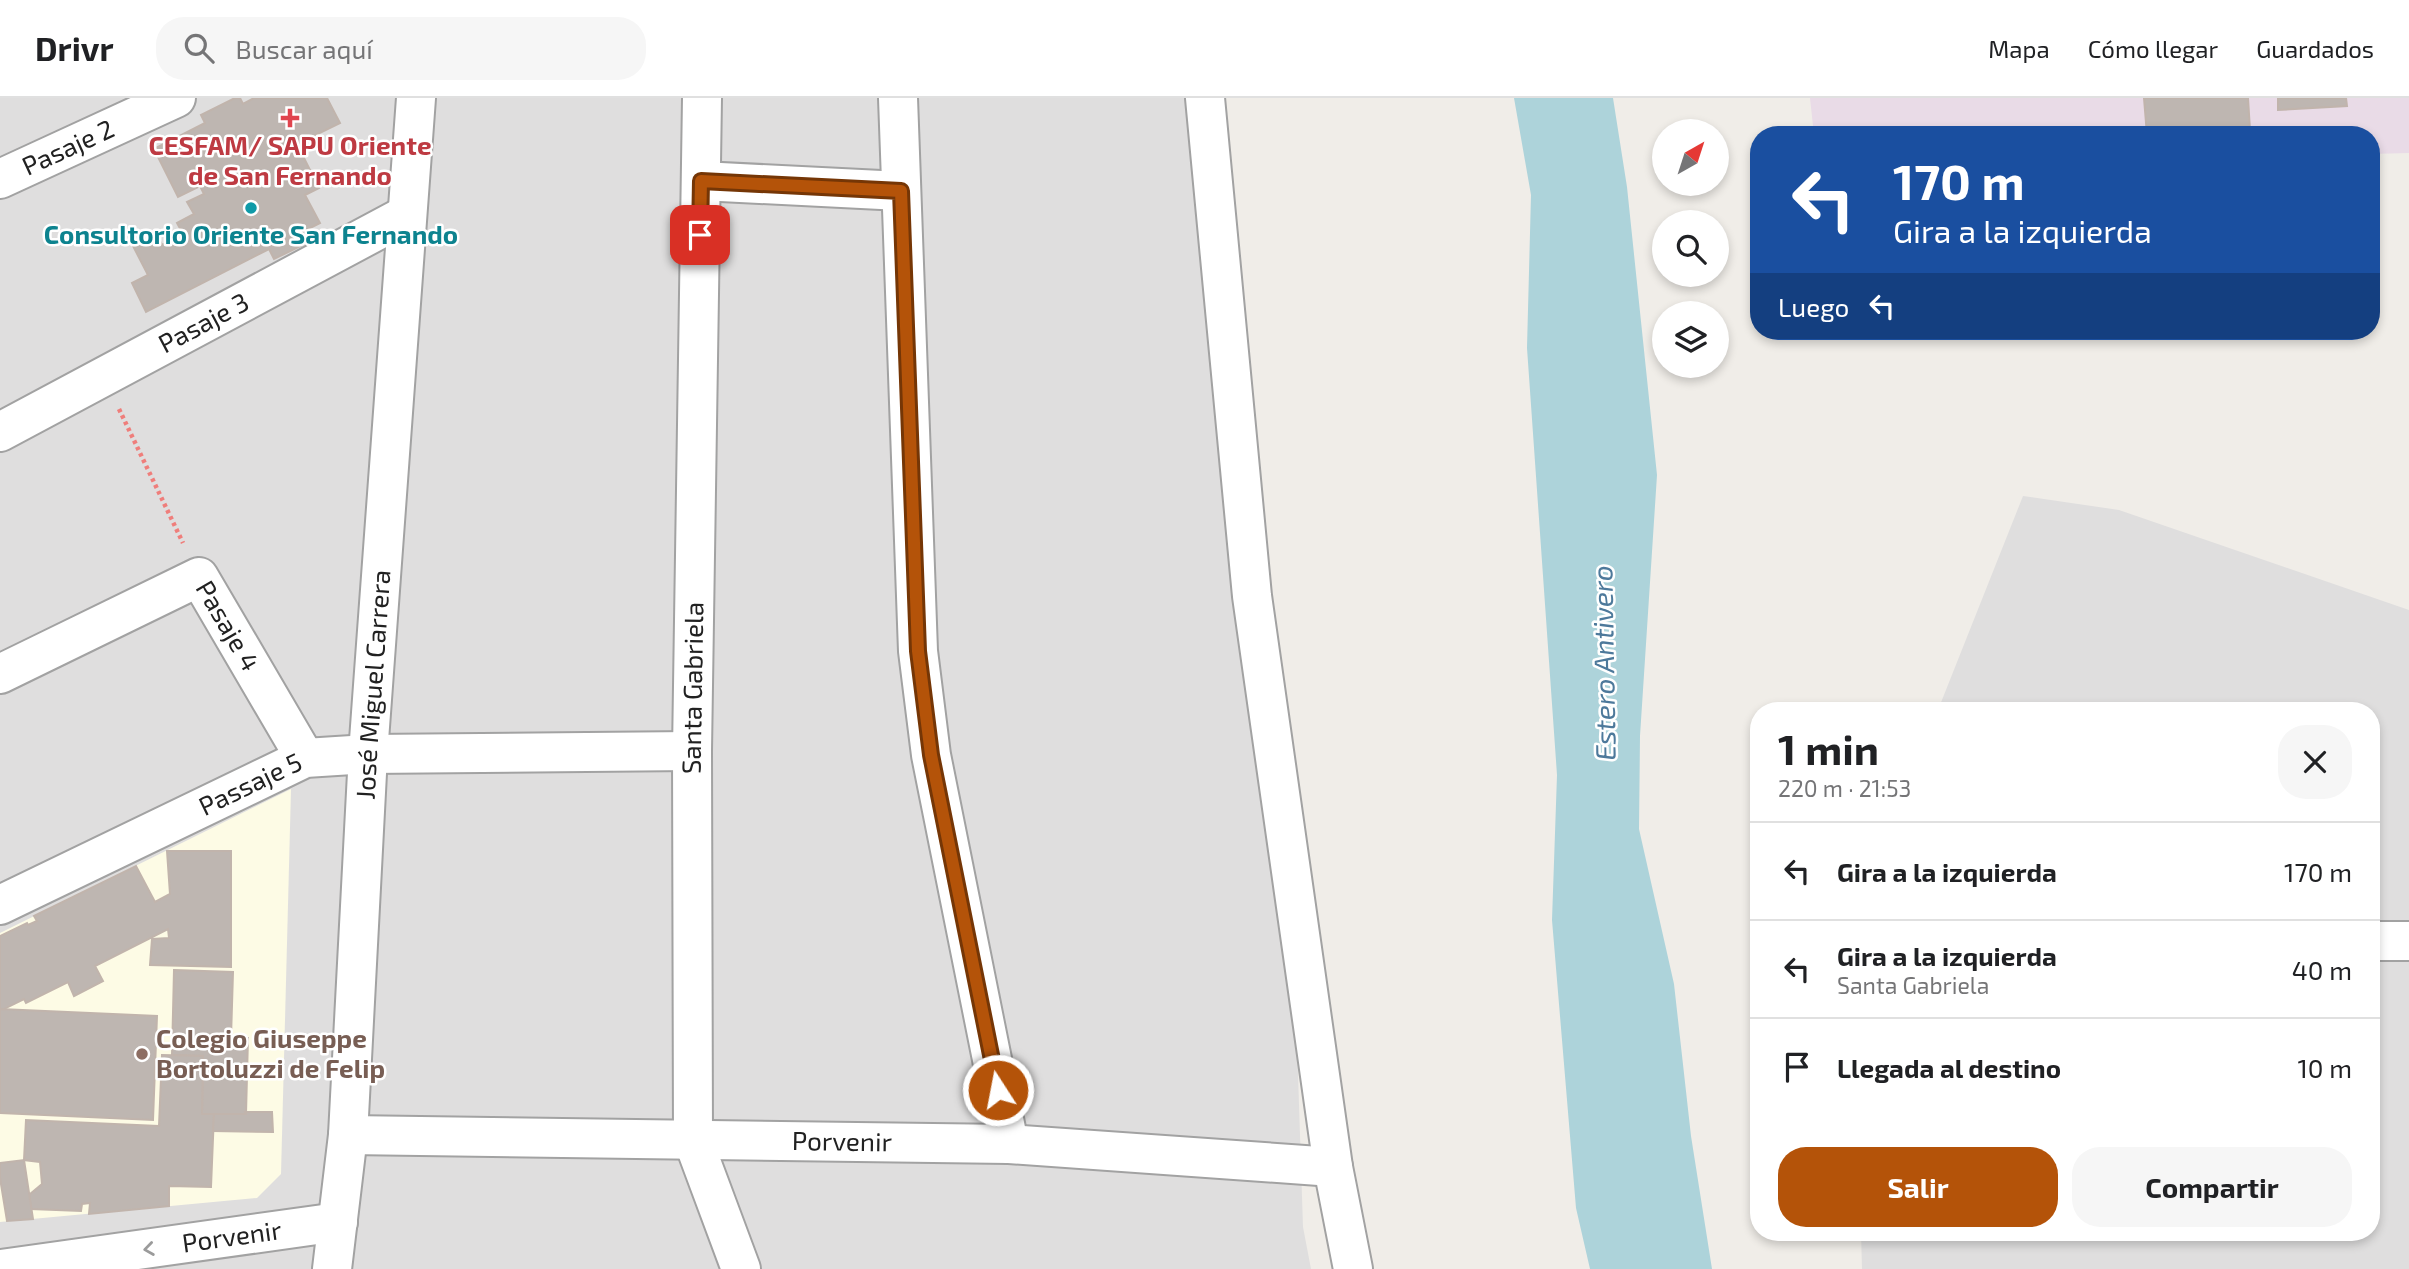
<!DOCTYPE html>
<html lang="es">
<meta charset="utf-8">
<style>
body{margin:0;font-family:"Exo 2",sans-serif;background:#f6f6f6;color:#202124;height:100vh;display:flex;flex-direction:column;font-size:26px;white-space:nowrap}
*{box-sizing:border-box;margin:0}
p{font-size:23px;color:#757577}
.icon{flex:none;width:38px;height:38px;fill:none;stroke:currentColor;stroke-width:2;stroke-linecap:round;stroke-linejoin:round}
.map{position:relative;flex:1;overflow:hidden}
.drawer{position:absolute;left:1750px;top:604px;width:630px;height:539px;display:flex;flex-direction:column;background:#fff;border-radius:28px;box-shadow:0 4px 10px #0003}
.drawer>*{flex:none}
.banner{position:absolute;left:1750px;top:28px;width:630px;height:214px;border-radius:28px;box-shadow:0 4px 10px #0003;background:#1a4fa0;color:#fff;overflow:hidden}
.needle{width:46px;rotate:39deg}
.buttons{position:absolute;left:1652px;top:21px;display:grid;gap:14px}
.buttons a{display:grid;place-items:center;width:77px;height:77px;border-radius:50%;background:#fff;box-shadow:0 4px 10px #0003;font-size:35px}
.pin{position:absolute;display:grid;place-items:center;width:60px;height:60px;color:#fff;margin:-30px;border-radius:14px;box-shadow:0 4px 10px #0006}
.me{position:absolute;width:77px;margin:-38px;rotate:349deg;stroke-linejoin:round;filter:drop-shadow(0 0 5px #0008)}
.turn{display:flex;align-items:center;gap:24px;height:147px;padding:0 28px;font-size:32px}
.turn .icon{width:91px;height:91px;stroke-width:2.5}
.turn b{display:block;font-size:49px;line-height:60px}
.then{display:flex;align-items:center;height:66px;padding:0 28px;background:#0003;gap:14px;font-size:26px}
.round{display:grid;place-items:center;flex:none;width:74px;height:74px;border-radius:28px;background:#f6f6f6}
.overview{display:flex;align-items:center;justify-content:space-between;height:119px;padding:0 28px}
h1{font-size:42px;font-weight:700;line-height:52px}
.action{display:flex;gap:14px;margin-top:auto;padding:14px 28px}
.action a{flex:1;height:80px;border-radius:28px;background:#b45309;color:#fff;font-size:28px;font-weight:700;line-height:80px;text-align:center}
.action a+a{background:#f6f6f6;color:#202124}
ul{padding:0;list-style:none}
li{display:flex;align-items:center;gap:21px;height:98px;padding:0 28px;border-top:2px solid #e0e0e0}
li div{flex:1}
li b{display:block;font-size:26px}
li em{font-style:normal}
header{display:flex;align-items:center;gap:42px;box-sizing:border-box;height:98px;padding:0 35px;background:#fff;border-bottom:2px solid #e0e0e0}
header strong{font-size:33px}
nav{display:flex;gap:38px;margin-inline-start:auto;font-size:24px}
.search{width:490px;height:63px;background:#f6f6f6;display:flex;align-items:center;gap:18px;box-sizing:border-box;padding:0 24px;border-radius:28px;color:#757577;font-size:26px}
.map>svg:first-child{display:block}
</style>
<header>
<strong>Drivr</strong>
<div class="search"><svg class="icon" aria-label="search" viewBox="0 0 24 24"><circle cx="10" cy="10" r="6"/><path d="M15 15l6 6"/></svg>Buscar aquí</div>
<nav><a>Mapa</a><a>Cómo llegar</a><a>Guardados</a></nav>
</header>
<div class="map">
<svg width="2409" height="1171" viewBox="0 0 2409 1171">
<rect width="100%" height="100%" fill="#f0ede8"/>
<g fill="#dfdede">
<path d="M0 0H1189L1288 669 1303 1129 1311 1171H0Z"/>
<path d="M2023 398 2119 412 2409 512V1171H1862L1861 1134H2371V612H1938Z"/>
</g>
<path fill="#e9dbe7" d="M1810 0H2409V55L2371 56V37H1814Z"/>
<path fill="#fdfbe5" d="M291 691 281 1076 257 1100 0 1124V835Z"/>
<path fill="#add3da" d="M1514 0H1613L1627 89 1657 377 1640 638 1639 731 1674 886 1691 1038 1712 1171H1590L1576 1110 1552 822 1557 677 1527 250 1531 97Z"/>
<g fill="#beb6b1" stroke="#c1b4ac" stroke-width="2">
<path d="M235 0H240L243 6 254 0H327L340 25 297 46 319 90 305 97 320 125 306 132 311 143 274 161 269 151 146 214 132 185 148 177 133 148 156 135 162 147 183 136 177 125 194 116 187 104 204 96 200 88 178 99 154 51 205 25 201 17Z"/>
<path d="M2144 0H2248L2250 32 2147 37Z"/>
<path d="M2278 0H2346L2347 8 2278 12Z"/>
<path d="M167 753H231V869L150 867 152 841 169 840 168 831 95 868 103 883 74 898 68 884 26 905 24 901 0 913V838L27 825 28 827 37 823 34 818 136 768 155 804 170 796Z"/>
<path d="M174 872 233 874 231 940H248L246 1016H202L203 958 172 957Z"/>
<path d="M0 911 157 918 153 1022 0 1015Z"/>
<path d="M162 957 203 958 202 1016H214L211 1089 169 1088V1108L89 1116 90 1105 82 1106 81 1113 31 1111 29 1097 42 1086 40 1064 24 1062 26 1022 159 1028Z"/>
<path d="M245 1014H272L273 1034 213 1033 214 1016H246Z"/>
<path d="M24 1062 33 1121 7 1123 0 1080V1065Z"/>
</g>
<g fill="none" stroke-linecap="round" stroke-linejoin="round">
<g stroke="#a2a2a2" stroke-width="42">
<g id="minor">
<path d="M702 0 692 653 693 1042 741 1171"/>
<path d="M898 0 918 553 931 657 1009 1046"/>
<path d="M1205 0 1252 498 1333 1069 1353 1171"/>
<path id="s1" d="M0 81 176 0"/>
<path d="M701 83 901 93"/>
<path id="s2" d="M0 334 406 117"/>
<path id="s3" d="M0 576 199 479 305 660"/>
<path id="s4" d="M0 807 305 660 368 656 692 653"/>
<path d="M2371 843H2409"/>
<path id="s5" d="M348 1037 1009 1046 1333 1069"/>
<path id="s6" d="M1 1171 338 1124"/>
<path id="s7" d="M332 1171 348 1037 368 656 416 0"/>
</g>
</g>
<path stroke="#ef7e7b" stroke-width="4.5" stroke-dasharray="3.5 3.5" stroke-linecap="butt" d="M119 311 183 445"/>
<use href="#minor" stroke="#fff" stroke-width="38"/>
</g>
<defs><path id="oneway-chevron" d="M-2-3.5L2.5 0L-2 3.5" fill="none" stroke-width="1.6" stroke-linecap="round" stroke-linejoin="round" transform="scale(1.75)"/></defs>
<use stroke="#9b9b9b" href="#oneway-chevron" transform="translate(149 1151) rotate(172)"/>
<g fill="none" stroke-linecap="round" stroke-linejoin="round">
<g stroke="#753606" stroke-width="18">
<path id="route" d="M700 137 701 83 901 93 918 553 931 657 998 992"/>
</g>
<use href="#route" stroke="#b45309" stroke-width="12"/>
</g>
<path fill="#e0444e" stroke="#fff" stroke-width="2.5" d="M286.5 9.5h7v7h7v7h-7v7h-7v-7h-7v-7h7z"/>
<circle fill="#0f9aa8" stroke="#fff" stroke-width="2.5" cx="251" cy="110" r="7"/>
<circle fill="#8d6e63" stroke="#fff" stroke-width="2.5" cx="142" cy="956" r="7"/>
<g text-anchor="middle" stroke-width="5" stroke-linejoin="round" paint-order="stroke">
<g font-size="26" font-weight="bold" fill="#be3a42" stroke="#fff">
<text x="290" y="57">CESFAM/ SAPU Oriente<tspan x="290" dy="30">de San Fernando</tspan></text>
</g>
<g font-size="26" fill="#212121" stroke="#fff">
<text dy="9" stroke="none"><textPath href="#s1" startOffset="75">Pasaje 2</textPath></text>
<text dy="9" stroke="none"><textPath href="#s2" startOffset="231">Pasaje 3</textPath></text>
<text dy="9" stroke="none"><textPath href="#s3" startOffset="278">Pasaje 4</textPath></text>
<text dy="9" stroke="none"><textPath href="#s7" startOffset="586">José Miguel Carrera</textPath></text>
<text transform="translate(693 590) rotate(-89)" y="9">Santa Gabriela</text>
<text dy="9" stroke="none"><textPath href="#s4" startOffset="278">Passaje 5</textPath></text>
<text dy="9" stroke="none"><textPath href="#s5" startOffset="494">Porvenir</textPath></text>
<text dy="9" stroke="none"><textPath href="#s6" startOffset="233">Porvenir</textPath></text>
</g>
<g font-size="26" font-weight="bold" fill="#0d838f" stroke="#fff">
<text x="251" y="146">Consultorio Oriente San Fernando</text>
</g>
<g font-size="26" font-weight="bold" fill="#785e54" stroke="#fff" text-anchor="start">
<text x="156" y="950">Colegio Giuseppe<tspan x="156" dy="30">Bortoluzzi de Felip</tspan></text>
</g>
<g font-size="28" font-style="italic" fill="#4d799b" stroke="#fff">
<text transform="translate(1604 565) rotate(-91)" y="10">Estero Antivero</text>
</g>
</g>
</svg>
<div class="buttons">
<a><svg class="needle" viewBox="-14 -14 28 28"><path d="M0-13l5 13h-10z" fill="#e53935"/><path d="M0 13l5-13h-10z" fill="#757577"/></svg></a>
<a><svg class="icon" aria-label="search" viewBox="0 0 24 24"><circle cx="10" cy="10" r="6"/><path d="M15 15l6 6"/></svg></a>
<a><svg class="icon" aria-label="layers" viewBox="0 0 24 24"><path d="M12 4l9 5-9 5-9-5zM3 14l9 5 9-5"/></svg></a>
</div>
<div class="pin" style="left:700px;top:137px;background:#d93025"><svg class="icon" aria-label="arrive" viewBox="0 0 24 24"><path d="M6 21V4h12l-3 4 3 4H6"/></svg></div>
<svg class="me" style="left:998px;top:992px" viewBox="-20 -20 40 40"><circle r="17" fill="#b45309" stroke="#fff" stroke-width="3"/><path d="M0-11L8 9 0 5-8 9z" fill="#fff"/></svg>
<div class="banner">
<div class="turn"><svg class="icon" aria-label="left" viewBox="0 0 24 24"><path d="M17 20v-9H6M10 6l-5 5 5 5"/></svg><div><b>170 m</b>Gira a la izquierda</div></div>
<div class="then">Luego<svg class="icon" aria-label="left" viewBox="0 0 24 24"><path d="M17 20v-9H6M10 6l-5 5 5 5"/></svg></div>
</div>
<section class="drawer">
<div class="overview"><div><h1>1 min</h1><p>220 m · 21:53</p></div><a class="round"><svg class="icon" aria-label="close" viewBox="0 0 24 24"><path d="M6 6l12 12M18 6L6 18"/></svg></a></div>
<ul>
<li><svg class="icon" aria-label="left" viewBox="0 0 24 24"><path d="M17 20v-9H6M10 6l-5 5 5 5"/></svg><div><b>Gira a la izquierda</b></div><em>170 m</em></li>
<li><svg class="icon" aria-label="left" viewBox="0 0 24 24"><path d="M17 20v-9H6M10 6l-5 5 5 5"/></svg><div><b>Gira a la izquierda</b><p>Santa Gabriela</p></div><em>40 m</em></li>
<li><svg class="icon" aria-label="arrive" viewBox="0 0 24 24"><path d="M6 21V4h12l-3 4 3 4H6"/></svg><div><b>Llegada al destino</b></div><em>10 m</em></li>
</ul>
<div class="action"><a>Salir</a><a>Compartir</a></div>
</section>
</div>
